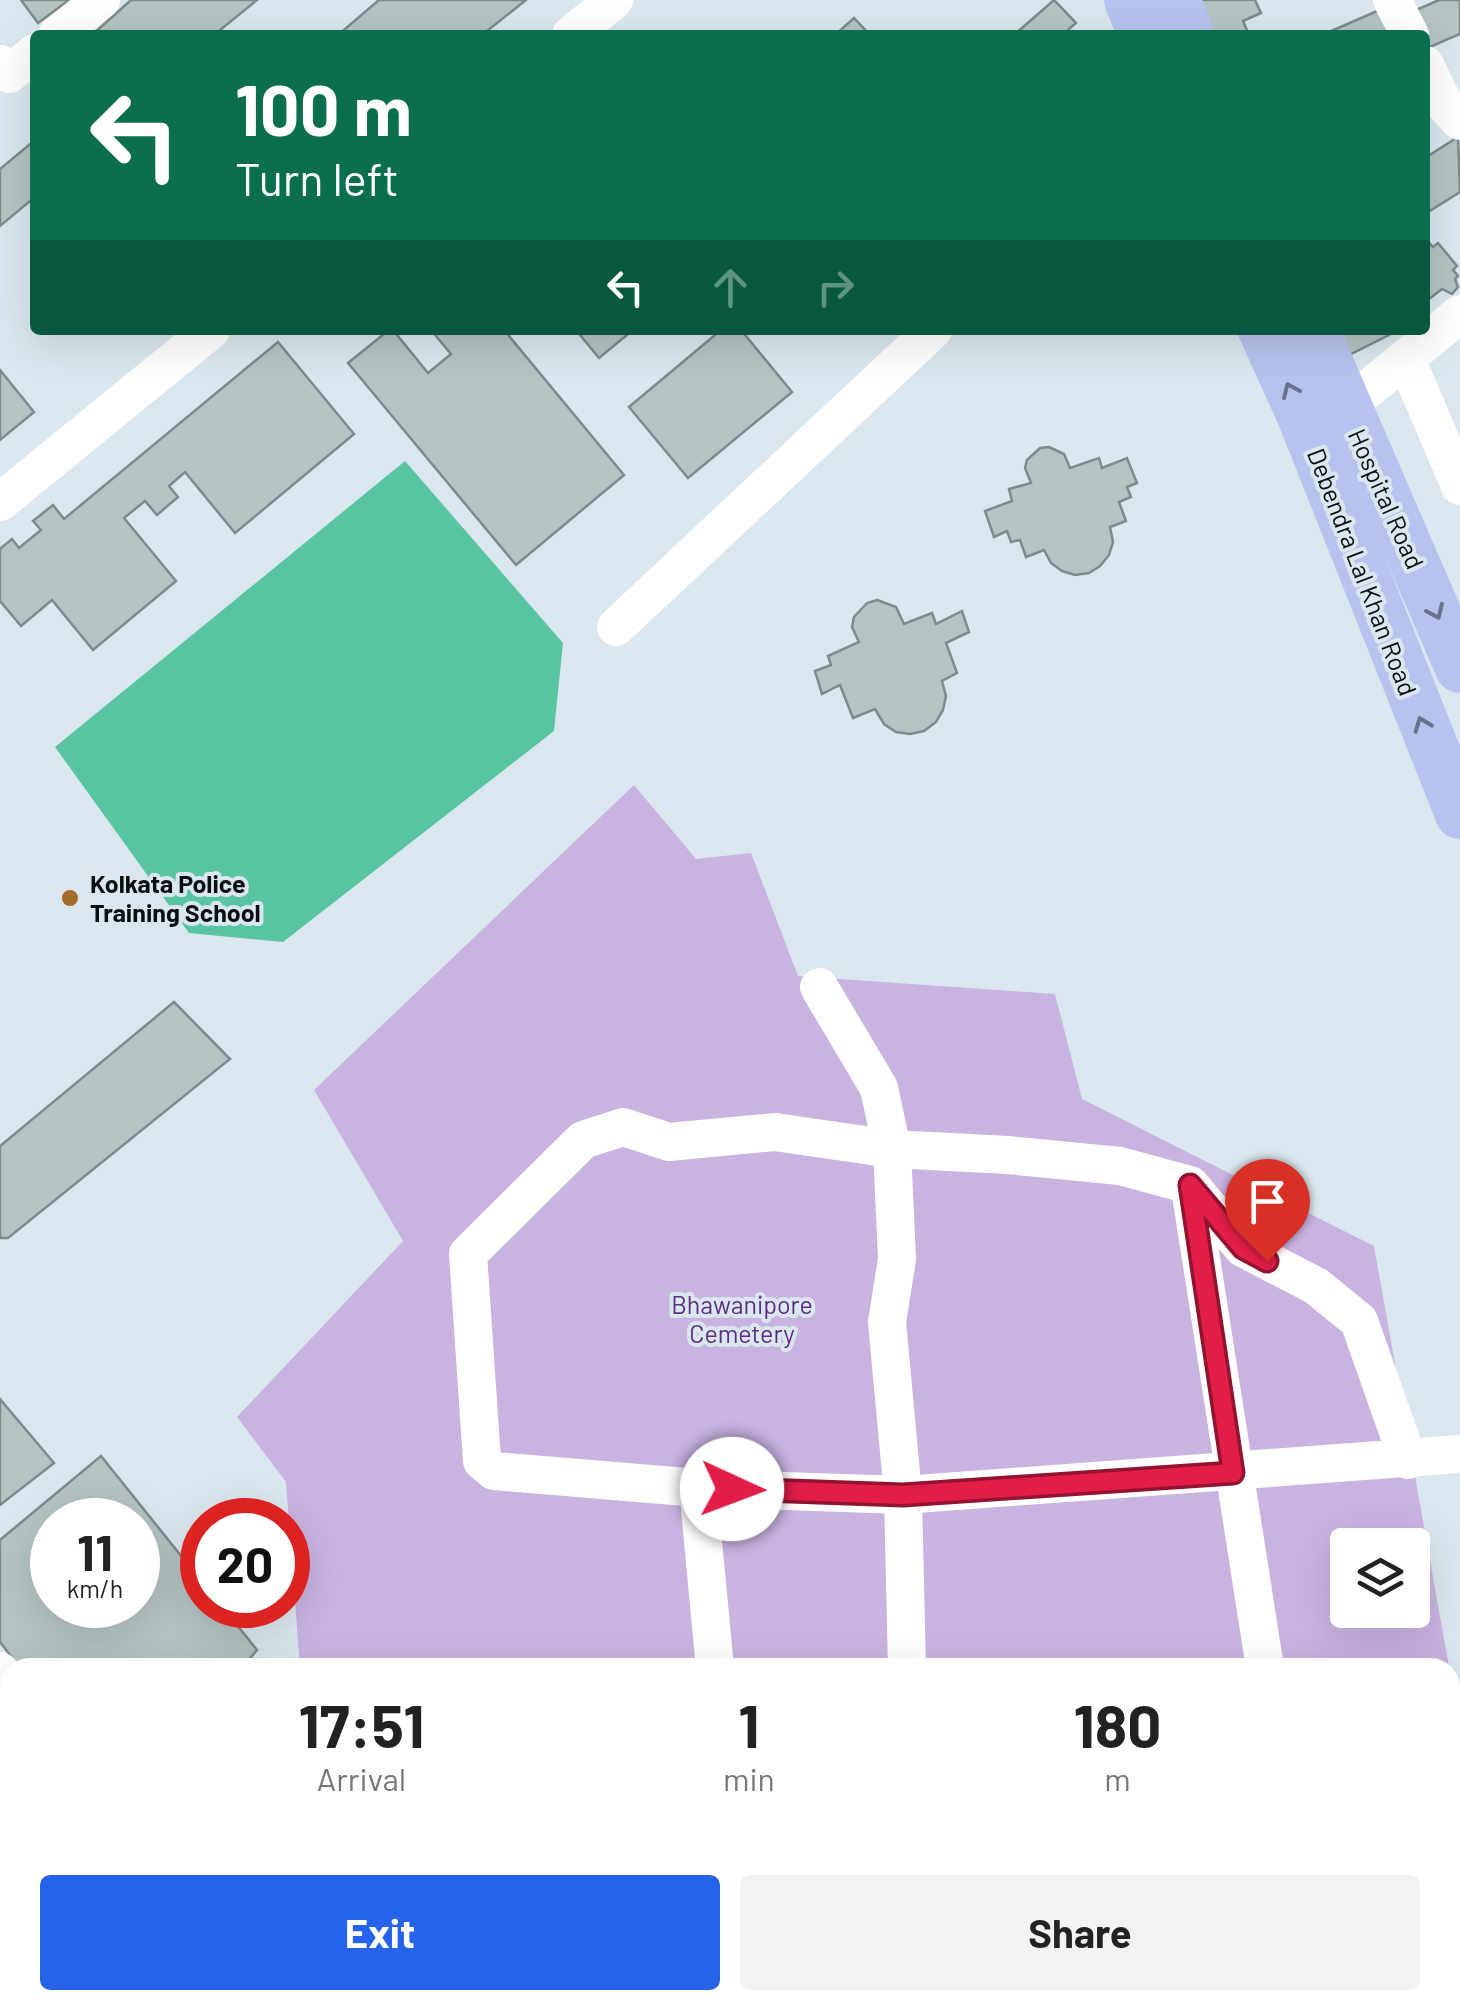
<!DOCTYPE html>
<style>
body{margin:0;font-family:Barlow,sans-serif;background:#f2f2f2;color:#222;height:100vh;display:flex;flex-direction:column;font-size:38px;white-space:nowrap}
*{box-sizing:border-box;margin:0}
p{font-size:32px;color:#767676}
.icon{flex:none;width:55px;height:55px;fill:none;stroke:currentColor;stroke-width:2;stroke-linecap:round;stroke-linejoin:round}
.map{position:relative;flex:1;overflow:hidden}
.sheet{position:absolute;left:0px;top:1658px;width:1460px;height:352px;display:flex;flex-direction:column;background:#fff;border-radius:30px 30px 0 0;box-shadow:0 10px 40px #0002}
.sheet>*{flex:none}
.hud{position:absolute;left:30px;top:30px;width:1400px;height:305px;border-radius:10px;box-shadow:0 10px 40px #0002;background:#0b6e4f;color:#fff;overflow:hidden}
.buttons{position:absolute;left:1330px;top:1528px;display:grid;gap:20px}
.buttons a{display:grid;place-items:center;width:100px;height:100px;border-radius:10px;background:#fff;box-shadow:0 10px 40px #0002;font-size:50px}
.speed{position:absolute;left:30px;top:1498px;display:flex;gap:20px;font-size:50px;font-weight:700;text-align:center}
.speed>*{display:grid;place-content:center;width:130px;height:130px;border-radius:50%;background:#fff;box-shadow:0 10px 40px #0002;line-height:1}
.speed small{font-size:25px;font-weight:400}
.speed .limit{border:15px solid #d22;background:#fff;color:#111}
.pin{position:absolute;display:grid;place-items:center;width:85px;height:85px;color:#fff;margin:-102px -42px;border-radius:50% 50% 50% 0;rotate:-45deg;box-shadow:0 0 10px #0007}
.pin .icon{rotate:45deg}
.me{position:absolute;width:110px;margin:-55px;rotate:92deg;stroke-linejoin:round;filter:drop-shadow(0 0 8px #0008)}
.turn{display:flex;align-items:center;gap:35px;height:210px;padding:0 40px;font-size:45px}
.turn .icon{width:130px;height:130px;stroke-width:2.5}
.turn b{display:block;font-size:70px;line-height:85px}
.lanes{display:flex;align-items:center;height:95px;padding:0 40px;background:#0003;justify-content:center;gap:50px;direction:ltr}
.lanes .off{opacity:.35}
.eta{display:flex;justify-content:space-evenly;align-items:center;height:170px;text-align:center}
.eta b{font-size:60px;font-weight:700;line-height:70px}
.button{display:flex;gap:20px;margin-top:auto;padding:20px 40px}
.button a{flex:1;height:115px;border-radius:10px;background:#2563eb;color:#fff;font-size:40px;font-weight:700;line-height:115px;text-align:center}
.button a+a{background:#f2f2f2;color:#222}
.map>svg:first-child{display:block}
</style>
<div class="map">
<svg width="1460" height="2009" viewBox="0 0 1460 2009">
<rect width="100%" height="100%" fill="#dbe7ee"/>
<g fill="#c9b3e1" fill-rule="evenodd">
<path d="M634 785 696 859 751 853 798 976 1055 994 1082 1099 1374 1246 1449 1667H300L286 1482 237 1417 403 1241 314 1090ZM1348 1545H1412V1610H1348Z"/>
<path d="M143 2000H723L722 2009H145Z"/>
</g>
<path fill="#58c4a1" d="M405 461 563 643 554 731 283 942 189 933 55 747Z"/>
<g fill="#b4c3c4" stroke="#7d8b8c" stroke-width="2.5" fill-rule="evenodd">
<path d="M21 0H69L38 23Z"/>
<path d="M131 0H257L214 35H92Z"/>
<path d="M379 0H526L482 35H338Z"/>
<path d="M1054 0 1076 23 1062 35H1014Z"/>
<path d="M1179 0H1255L1261 13 1243 21 1249 35H1194Z"/>
<path d="M1439 0H1460V34L1425 49V35L1409 13Z"/>
<path d="M1382 9 1393 35H1322Z"/>
<path d="M854 18 870 35H835Z"/>
<path d="M1458 137 1460 192 1425 214V158Z"/>
<path d="M35 140V197L0 226V169Z"/>
<path d="M1425 238 1433 247 1438 243 1457 266 1453 270 1458 276 1455 279 1458 287 1452 294 1442 289 1425 302Z"/>
<path d="M389 330H393L428 373 451 354 431 330H504L624 475 516 565 348 363Z"/>
<path d="M576 330H633L599 358Z"/>
<path d="M721 330H741L792 392 688 478 629 407Z"/>
<path d="M1327 330H1386L1389 335 1341 359Z"/>
<path d="M278 342 354 434 235 533 185 472 169 486 178 497 157 515 145 501 124 518 176 581 93 650 52 600 21 626 0 601V549L12 539 19 548 41 530 33 521 53 505 64 519Z"/>
<path d="M0 370 34 412 0 440Z"/>
<path d="M1049 447 1064 454 1070 468 1099 458 1102 468 1127 458 1137 483 1127 487 1131 497 1119 502 1126 521 1110 527 1113 542 1109 555 1100 566 1089 573 1075 575 1062 571 1051 563 1044 550 1026 557 1020 540 1011 542 1007 531 994 537 985 511 1012 501 1009 489 1031 483 1025 468 1027 460 1040 448Z"/>
<path d="M877 600 896 607 904 624 932 613 936 624 962 611 969 632 946 643 957 673 942 681 946 696 943 710 936 722 924 731 910 734 896 732 884 724 875 709 853 718 840 685 822 694 815 671 831 665 828 656 859 642 852 627 854 617 867 603Z"/>
<path d="M174 1002 230 1059 8 1238H0V1146Z"/>
<path d="M0 1399 54 1463 0 1505Z"/>
<path d="M101 1456 202 1582V1605H221L257 1650 242 1668H20L0 1642V1540ZM52 1520H138V1605H52Z"/>
<path d="M10 1824V1945L5 1949 0 1938V1826L2 1829Z"/>
<path d="M1450 1969H1460V2009H1447V2000H1450Z"/>
<rect x="848" y="2000" width="60" height="9"/>
<path d="M923 2000H988L987 2009H922Z"/>
<path d="M1005 2000H1042L1041 2009H1005Z"/>
<rect x="1085" y="2000" width="54" height="9"/>
<path d="M1221 2000H1264L1265 2009H1222Z"/>
<rect x="1273" y="2000" width="52" height="9"/>
<rect x="1392" y="2000" width="44" height="9"/>
</g>
<g fill="none" stroke-linecap="round" stroke-linejoin="round">
<g stroke="#fff" stroke-width="38">
<path d="M1392 0 1410 35"/>
<path d="M57 35 101 0"/>
<path d="M571 35 614 0"/>
<path d="M0 64 9 74 35 53"/>
<path d="M1425 65 1444 104 1460 121"/>
<path d="M1406 359 1460 486"/>
<path d="M1346 407 1460 314"/>
<path d="M0 502 211 330"/>
<path d="M616 627 933 330"/>
<path d="M819 987 879 1088 892 1149 897 1259 887 1322 903 1495 907 1668"/>
<path d="M1190 1188 1265 1668"/>
<path d="M1408 1460 1359 1321 1316 1286 1243 1248 1190 1185 1120 1166 1008 1155 892 1149 775 1132 669 1142 623 1127 583 1140 468 1254 482 1461 494 1471 698 1488 903 1495 1460 1454"/>
<path d="M698 1488 715 1668"/>
<path d="M0 1671 10 1685"/>
<path d="M1450 1831 1460 1830"/>
<path d="M1450 1945H1460"/>
<path d="M993 2000V2009"/>
<path d="M1157 2000 1158 2009"/>
<path d="M828 2009V2000"/>
</g>
<g stroke="#b7c2ee" stroke-width="50">
<path d="M1129 0 1143 35"/>
<path d="M1175 0 1190 35"/>
<path d="M1263 330 1302 416 1460 814"/>
<path d="M1314 330 1460 668"/>
</g>
</g>
<defs><path id="oneway-chevron" d="M-2-3.5L2.5 0L-2 3.5" fill="none" stroke-width="1.6" stroke-linecap="round" stroke-linejoin="round" transform="scale(2.5)"/></defs>
<g stroke="#69718b">
<use href="#oneway-chevron" transform="translate(1290 390) rotate(-114)"/>
<use href="#oneway-chevron" transform="translate(1436 612) rotate(66)"/>
<use href="#oneway-chevron" transform="translate(1422 724) rotate(-111)"/>
</g>
<g fill="none" stroke-linecap="round" stroke-linejoin="round">
<g stroke="#92132f" stroke-width="25">
<path id="route" d="M732 1489 903 1495 1233 1473 1190 1185 1243 1248 1267 1261"/>
</g>
<use href="#route" stroke="#e11d48" stroke-width="18"/>
</g>
<circle fill="#a46b29" stroke="#dbe7ee" stroke-width="4" cx="70" cy="898" r="10"/>
<g text-anchor="middle" stroke-width="8" stroke-linejoin="round" paint-order="stroke">
<g font-size="25" fill="#0a0e11" stroke="#dbe7ee">
<text transform="translate(1386 499) rotate(66)" y="9">Hospital Road</text>
<text transform="translate(1362 572) rotate(69)" y="9">Debendra Lal Khan Road</text>
</g>
<g font-size="25" font-weight="bold" fill="#0a0e11" stroke="#dbe7ee" text-anchor="start">
<text x="90" y="893">Kolkata Police<tspan x="90" dy="29">Training School</tspan></text>
</g>
<g font-size="25" fill="#5d2d85" stroke="#dbe7ee">
<text x="742" y="1314">Bhawanipore<tspan x="742" dy="29">Cemetery</tspan></text>
</g>
</g>
</svg>
<div class="buttons">
<a><svg class="icon" aria-label="layers" viewBox="0 0 24 24"><path d="M12 4l9 5-9 5-9-5zM3 14l9 5 9-5"/></svg></a>
</div>
<div class="speed"><div>11<small>km/h</small></div><div class="limit">20</div></div>
<div class="pin" style="left:1267px;top:1261px;background:#d93025"><svg class="icon" aria-label="arrive" viewBox="0 0 24 24"><path d="M6 21V4h12l-3 4 3 4H6"/></svg></div>
<svg class="me" style="left:732px;top:1489px" viewBox="-20 -20 40 40"><circle r="19" fill="#fff"/><path d="M0-13L10 11 0 6-10 11z" fill="#e11d48"/></svg>
<div class="hud">
<div class="turn"><svg class="icon" aria-label="left" viewBox="0 0 24 24"><path d="M17 20v-9H6M10 6l-5 5 5 5"/></svg><div><b>100 m</b>Turn left</div></div>
<div class="lanes"><svg class="icon" aria-label="left" viewBox="0 0 24 24"><path d="M17 20v-9H6M10 6l-5 5 5 5"/></svg><svg class="icon off" aria-label="ahead" viewBox="0 0 24 24"><path d="M12 20V5M6 11l6-6 6 6"/></svg><svg class="icon off" aria-label="right" viewBox="0 0 24 24"><path d="M7 20v-9h11M14 6l5 5-5 5"/></svg></div>
</div>
<section class="sheet">
<div class="eta">
<div><b>17:51</b><p>Arrival</p></div>
<div><b>1</b><p>min</p></div>
<div><b>180</b><p>m</p></div>
</div>
<div class="button"><a>Exit</a><a>Share</a></div>
</section>
</div>
